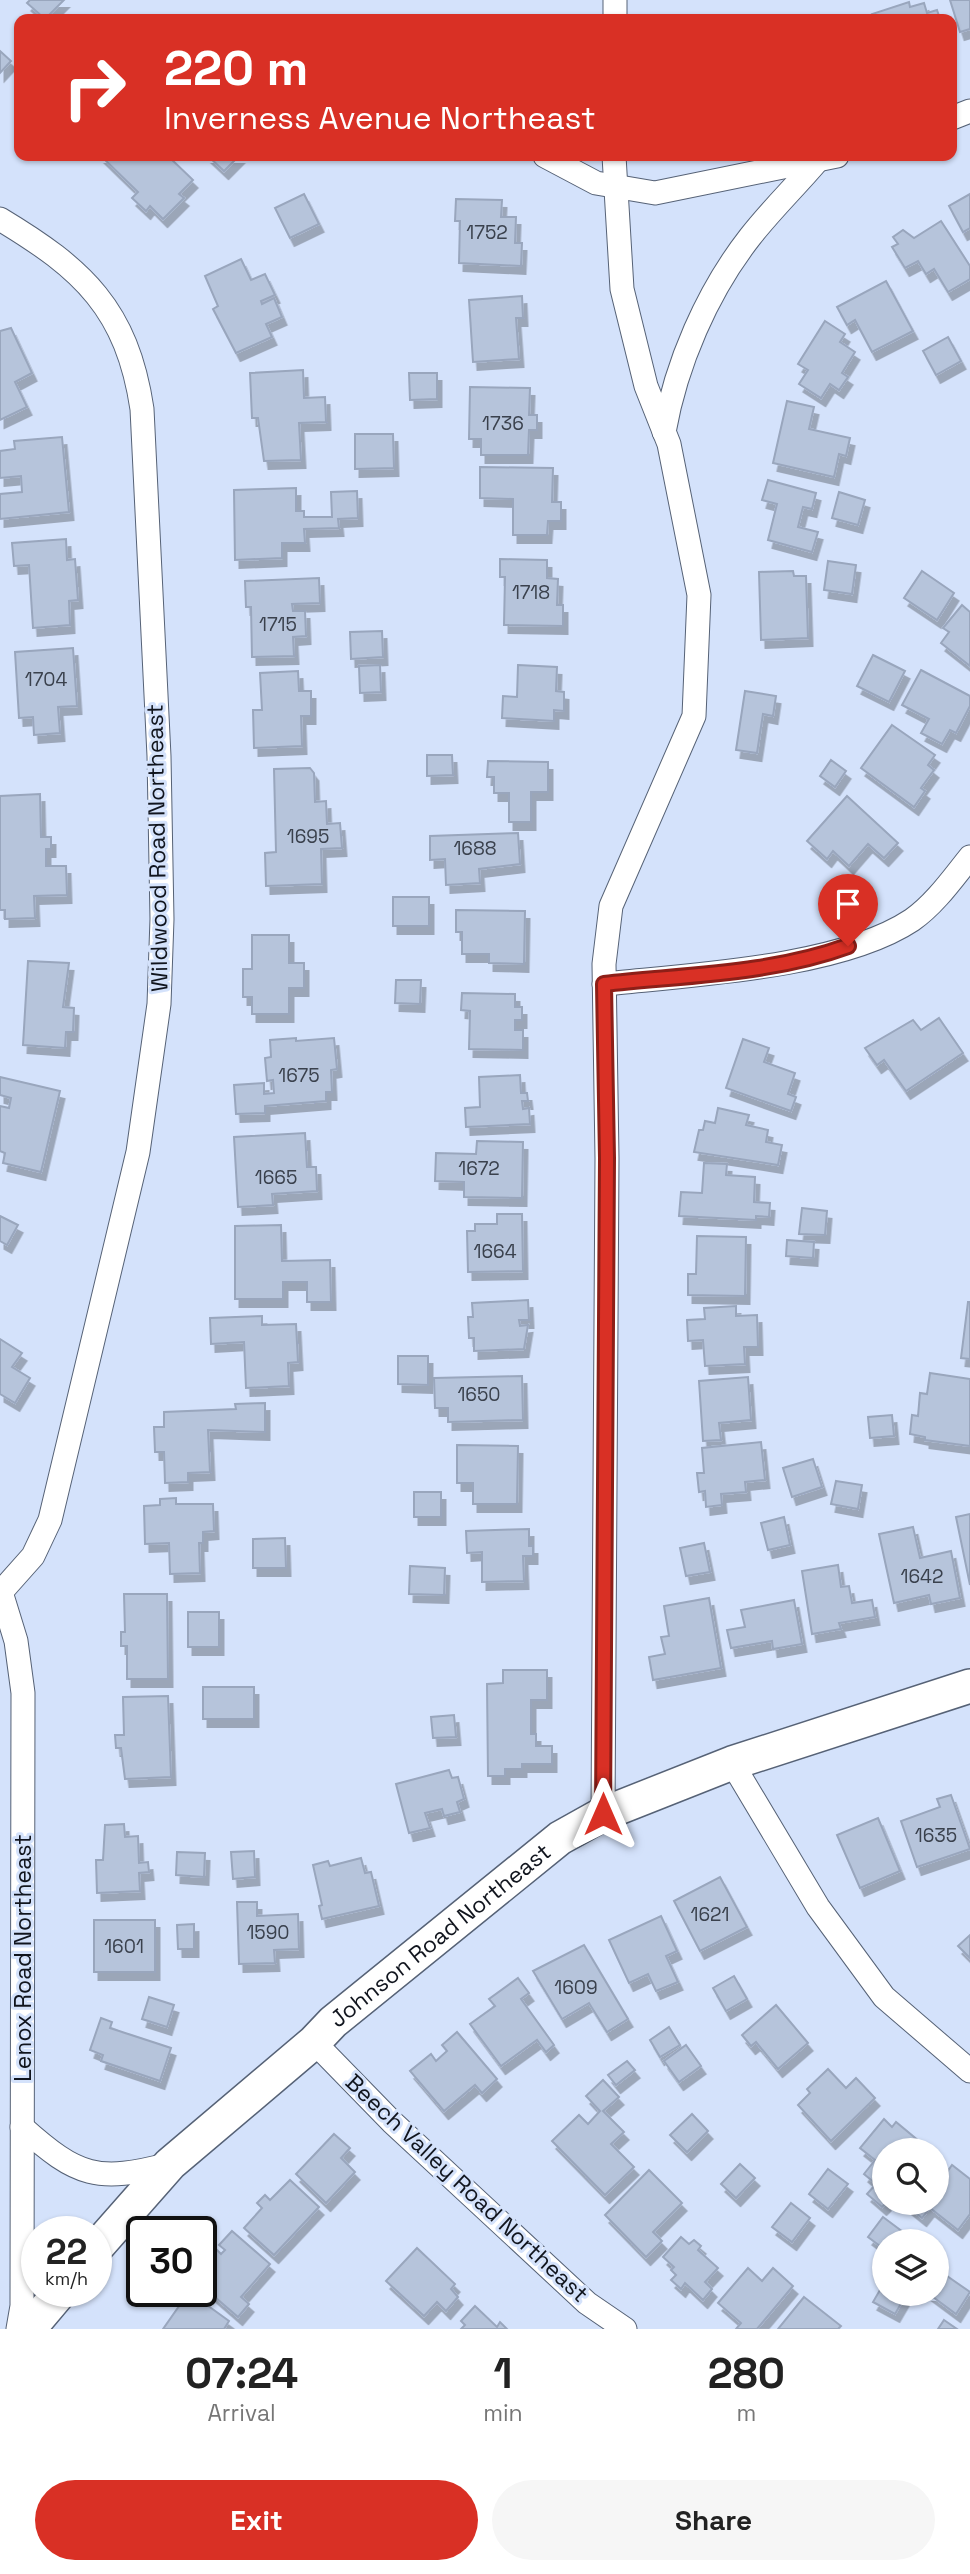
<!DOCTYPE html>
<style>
body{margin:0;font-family:"Space Grotesk",sans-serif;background:#f6f6f6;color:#222;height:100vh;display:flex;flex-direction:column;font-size:26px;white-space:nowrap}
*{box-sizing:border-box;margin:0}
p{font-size:23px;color:#767676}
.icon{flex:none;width:38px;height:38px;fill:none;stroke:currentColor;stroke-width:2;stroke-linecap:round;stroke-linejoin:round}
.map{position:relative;height:2329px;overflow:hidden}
.panel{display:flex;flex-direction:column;background:#fff;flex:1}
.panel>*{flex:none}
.hud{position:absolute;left:14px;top:14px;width:943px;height:147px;border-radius:14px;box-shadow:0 2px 5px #0004;background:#d93025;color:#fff;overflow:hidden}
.controls{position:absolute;left:872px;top:2138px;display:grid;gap:14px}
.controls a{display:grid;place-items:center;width:77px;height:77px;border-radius:50%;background:#fff;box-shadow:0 2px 5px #0004;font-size:35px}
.speed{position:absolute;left:21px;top:2216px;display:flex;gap:14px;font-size:35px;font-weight:700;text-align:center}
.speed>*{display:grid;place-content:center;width:91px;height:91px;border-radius:50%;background:#fff;box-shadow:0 2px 5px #0004;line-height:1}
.speed small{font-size:18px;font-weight:400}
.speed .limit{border:4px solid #111;border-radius:10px;background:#fff;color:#111}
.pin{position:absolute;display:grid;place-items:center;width:60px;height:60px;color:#fff;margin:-72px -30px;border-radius:50% 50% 50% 0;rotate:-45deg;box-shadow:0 0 7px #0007}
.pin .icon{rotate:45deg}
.me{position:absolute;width:77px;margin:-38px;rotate:0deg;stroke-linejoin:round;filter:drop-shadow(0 0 5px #0008)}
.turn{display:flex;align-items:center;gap:24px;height:147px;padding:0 35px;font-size:32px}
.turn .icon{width:91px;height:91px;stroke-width:2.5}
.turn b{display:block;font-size:49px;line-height:60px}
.eta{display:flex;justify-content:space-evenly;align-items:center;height:119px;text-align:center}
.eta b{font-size:42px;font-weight:700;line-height:49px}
.cta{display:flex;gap:14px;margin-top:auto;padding:14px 35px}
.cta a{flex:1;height:80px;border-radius:42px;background:#d93025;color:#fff;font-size:28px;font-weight:700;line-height:80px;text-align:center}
.cta a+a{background:#f6f6f6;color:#222}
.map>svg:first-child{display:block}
</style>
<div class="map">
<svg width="970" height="2329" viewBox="0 0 970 2329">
<defs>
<filter id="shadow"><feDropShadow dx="4.5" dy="8" stdDeviation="0" flood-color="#0004"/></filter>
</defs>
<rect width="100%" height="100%" fill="#d4e2fb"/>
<g fill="#b6c4db" stroke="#99a6bd" stroke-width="2" filter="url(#shadow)">
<path d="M30 0H64L45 19 27 3Z"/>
<path d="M950 0H970V29L960 32Z"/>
<path d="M909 2 910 7 924 3 927 13 937 10 940 19H874L872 14Z"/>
<path d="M0 51 11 61 0 73Z"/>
<path d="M101 156H168L193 180 179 194 184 198 163 219 150 206 146 211 132 198 138 192Z"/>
<path d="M208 156H239L224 171Z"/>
<path d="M304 194 319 224 290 238 275 208Z"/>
<path d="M970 194V228L963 232 949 206Z"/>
<path d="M456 199 502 200 501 217H516L515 243H522L521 266 459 263 460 221H455Z"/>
<path d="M941 221 970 266V279L948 292 934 269 926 274 918 261 905 268 892 247 898 244 893 237 903 230 914 238Z"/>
<path d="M241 259 251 280 265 274 275 295 261 301 262 304 274 298 282 317 266 324 272 337 236 353 213 309 218 306 205 276Z"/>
<path d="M886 281 913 331 872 352 855 320 847 325 837 307Z"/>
<path d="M522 296 523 318H516L519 359 473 362 469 300Z"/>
<path d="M825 321 845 334 840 342 855 352 842 373 848 377 839 390 830 384 821 398 799 384 808 370 798 364Z"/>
<path d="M11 328 32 373 15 382 27 407 0 420V331Z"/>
<path d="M948 337 961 361 936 375 923 351Z"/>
<path d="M303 370 304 398 325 397 326 422 299 423 301 460 264 461 258 418H252L250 373Z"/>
<path d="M409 373H437V399L410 400Z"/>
<path d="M470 387 530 388 529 415H537V430H529L528 455H481V439H469Z"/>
<path d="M787 401 814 407 809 429 850 438 846 456 839 454 834 477 773 463Z"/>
<path d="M355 434H393L394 468 355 469Z"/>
<path d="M62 437 69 512 0 519V494L22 492 21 476 0 478V451L15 449 14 441Z"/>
<path d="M480 467 553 468 552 502H561V521H548L547 535H513V499L480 498Z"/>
<path d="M768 480 816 493 812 509 803 507 798 527 818 532 812 552 768 540 777 504 762 500Z"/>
<path d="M296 488V511H304V517H332L331 492 357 491 358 518 338 519 339 528 304 529 305 543H282V558L235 560 234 490Z"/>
<path d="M839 492 865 500 858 525 832 518Z"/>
<path d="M66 539 67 560 75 559 78 600 69 601 70 625 33 628 29 565 14 566 12 543Z"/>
<path d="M500 559 547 560V578L558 579 557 605H563V626L504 625 505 577H500Z"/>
<path d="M828 561 856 565 852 594 824 590Z"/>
<path d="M793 571 794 576H806L808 638 761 640 759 572Z"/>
<path d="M922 571 954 593 937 620 904 598Z"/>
<path d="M319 578 320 603 292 604 293 611H305L306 636 293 637 294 656 252 657 251 607H246L245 581Z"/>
<path d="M962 605 970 612V666L941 643 949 632 943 628Z"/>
<path d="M382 631 383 657 351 659 350 632Z"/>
<path d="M73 648 77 706 58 707 60 733 34 735 33 717 19 718 15 652Z"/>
<path d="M873 655 905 671 889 702 857 686Z"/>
<path d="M380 665 381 692 360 693 359 666Z"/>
<path d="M518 665 557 667 556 691 564 692V711L554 710V721L502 718 503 696 517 697Z"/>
<path d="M921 670 970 696V706L956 733 950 730 942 744 921 733 929 719 902 705Z"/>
<path d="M298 671 299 691H311V716H301L302 746 254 748 253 710H262L260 673Z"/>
<path d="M745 691 776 696 773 716 763 714 757 753 736 750Z"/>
<path d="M892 725 935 755 928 765 934 770 921 788 925 791 914 807 861 768Z"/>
<path d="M427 755H452L453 775 427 776Z"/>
<path d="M831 760 846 771 835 787 820 776Z"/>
<path d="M488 761 548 762V792H531V822H509V793H494V777H487Z"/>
<path d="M310 768 314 773 315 802 326 801 327 824 340 823 342 848 321 849 322 884 266 886 265 853 276 852 274 769Z"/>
<path d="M40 794 41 837H51V849H46V866H66L67 895 34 896 35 918 5 919V910H0V796Z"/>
<path d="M847 796 898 843 884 858 868 844 849 866 833 851 827 859 807 841Z"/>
<path d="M518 833 520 864 479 869 480 883 446 885 445 859 430 860V836Z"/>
<rect x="393" y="897" width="36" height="29"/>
<path d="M456 910 525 911 524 964 489 963V954H462V932H456Z"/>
<path d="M252 935H289V963H304V988H289V1014H252V997H243V969H252Z"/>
<path d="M28 961 69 963 63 1007 74 1008 73 1032H66L65 1048 23 1045Z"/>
<path d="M396 980H421L420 1004 395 1003Z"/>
<path d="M462 993 515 994V1007H522V1020H515V1030H523V1050L469 1049 470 1011 461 1010Z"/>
<path d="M939 1018 963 1053 906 1091 884 1060 877 1065 865 1048 913 1020 921 1030Z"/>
<path d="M296 1038V1041L334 1038 337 1069 331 1070 332 1092H326V1101L265 1106V1113L236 1114 234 1085 264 1083V1094L274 1093 273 1080 267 1081 265 1058 271 1057 270 1040Z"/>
<path d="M743 1039 769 1048 764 1062 795 1073 788 1094 796 1097 791 1111 726 1088Z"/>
<path d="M520 1075 521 1093H527L528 1101H522L523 1109 529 1108 530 1124 466 1127 465 1108 480 1107 479 1077Z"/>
<path d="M0 1077 60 1091 41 1172 3 1163 5 1153 0 1151V1106L9 1108 11 1098 0 1095Z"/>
<path d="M718 1108 749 1115 746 1125 768 1130 766 1142 782 1145 778 1165 694 1152 699 1130H703L705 1121 715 1123Z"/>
<path d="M305 1133 307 1167H316L317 1191 272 1194 273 1205 238 1207 234 1137Z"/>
<path d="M477 1141 523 1142 522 1198 464 1197V1182L435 1181 436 1153 476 1154Z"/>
<path d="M704 1163 727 1164 726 1175 755 1177 754 1202 770 1203 769 1217 756 1216V1220L679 1216 681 1192 702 1193Z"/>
<path d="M802 1208 827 1211 825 1235 799 1234Z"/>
<path d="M497 1214H522L523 1271 468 1272 467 1231H475V1224H497Z"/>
<path d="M0 1216 18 1225 7 1245 0 1241Z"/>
<path d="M281 1225 282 1261 330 1260 331 1302H307V1282H283V1299H235V1226Z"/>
<path d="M697 1236 746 1237 745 1296 688 1295V1274H696Z"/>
<path d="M787 1240 814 1242 813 1258 786 1256Z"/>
<path d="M528 1300 529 1320H519L520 1326 528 1325 524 1349 474 1351V1338H469L468 1317H473L472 1303Z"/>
<path d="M968 1302H970V1359L961 1358Z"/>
<path d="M736 1306V1316L757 1315 758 1347H744L745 1364 705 1366 703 1340 688 1341 687 1320 705 1319 704 1308Z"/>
<path d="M262 1316V1325L296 1324 298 1362 288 1363 289 1386 246 1388 244 1342 211 1344 210 1318Z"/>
<path d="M0 1339 22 1353 12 1367 30 1378 15 1403 0 1394Z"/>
<path d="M398 1356H428V1385L398 1384Z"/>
<path d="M930 1373 970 1379V1446L925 1440V1437L910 1434 912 1415 918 1416 920 1393 927 1394Z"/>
<path d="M522 1376 523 1420 448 1422V1408H435L434 1378Z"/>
<path d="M748 1377 751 1420 719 1423 721 1440 703 1441 699 1381Z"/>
<path d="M265 1403V1432L208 1430 210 1472 188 1473V1482L165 1483 164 1452H155L154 1427H164V1412L236 1409 235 1404Z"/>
<path d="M892 1415 894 1436 870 1438 868 1417Z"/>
<path d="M761 1442 765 1480 745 1482 746 1492 721 1494 722 1505 706 1507 705 1491 699 1492 697 1473H704L702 1448Z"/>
<path d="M457 1445 518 1446 517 1504H473V1483H457Z"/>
<path d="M813 1459 822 1487 792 1497 783 1468Z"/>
<path d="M836 1481 862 1485 858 1509 831 1504Z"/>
<rect x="414" y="1492" width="27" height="25"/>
<path d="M176 1498V1504H213L214 1531 203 1532V1543H199L200 1573 170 1574 169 1543 145 1544 144 1506 160 1505V1499Z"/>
<path d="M970 1514V1585L956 1517Z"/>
<path d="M784 1517 790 1545 768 1550 761 1523Z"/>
<path d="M913 1527 920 1558 951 1551 960 1598 931 1604 929 1595 894 1603 879 1534Z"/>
<path d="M529 1529V1546H533V1556H523L524 1581 482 1582V1552L467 1553 466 1531Z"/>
<path d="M285 1538 286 1568H253V1539Z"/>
<path d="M704 1543 710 1572 686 1576 680 1548Z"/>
<path d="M838 1565 841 1587 849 1586 852 1603 872 1600 875 1617 839 1623 841 1629 812 1634 802 1571Z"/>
<path d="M410 1566 445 1568 444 1595 409 1594Z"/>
<path d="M124 1594H167L168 1679H127V1646H121V1632H125Z"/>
<path d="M709 1598 721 1668 653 1680 649 1657 665 1654 661 1637 669 1636 664 1606Z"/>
<path d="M794 1600 802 1644 773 1649 772 1641 731 1648 727 1630 745 1627 741 1610Z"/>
<rect x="188" y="1612" width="31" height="35"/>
<path d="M503 1670H547V1700H531V1734H536V1746H552V1764H522V1769H505V1776H488L487 1684 503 1683Z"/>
<rect x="203" y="1687" width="51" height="32"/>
<path d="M168 1696 171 1777 125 1779 121 1748H116L115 1735H124L123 1697Z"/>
<path d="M454 1715 456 1737 433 1738 431 1717Z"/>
<path d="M449 1770 452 1778 458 1777 464 1799 457 1802 460 1812 444 1816 442 1809 425 1813 430 1828 409 1833 396 1784Z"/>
<path d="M951 1795 970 1849 917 1867 901 1821 940 1807 937 1799Z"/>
<path d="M878 1818 900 1871 860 1888 837 1835Z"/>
<path d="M124 1824 125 1837 138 1836 139 1863 148 1862 149 1872 139 1873 140 1891 97 1893 96 1860H103L105 1825Z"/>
<path d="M254 1851 255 1877 233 1879 231 1852Z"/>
<path d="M177 1852 205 1853 204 1877 176 1875Z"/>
<path d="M361 1858 365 1873 371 1872 379 1906 322 1919 319 1906 322 1905 313 1865 328 1861 330 1866Z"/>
<path d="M720 1877 747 1927 700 1951 674 1901Z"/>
<path d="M237 1902H257V1916L298 1914 299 1949 274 1950 275 1963 239 1964Z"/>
<path d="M661 1916 677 1951 666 1956 678 1982 656 1991 648 1974 629 1983 609 1940Z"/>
<rect x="94" y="1920" width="61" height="52"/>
<path d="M194 1924V1949H178L177 1925Z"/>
<path d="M970 1935V1958L958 1946Z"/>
<path d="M584 1945 628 2019 607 2032 589 2003 562 2019 533 1971Z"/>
<path d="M734 1976 747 1999 726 2011 713 1988Z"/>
<path d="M518 1978 529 1993 521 1999 554 2045 546 2052 537 2040 501 2066 470 2024 495 2006 489 1999Z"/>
<path d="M149 1997 174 2005 167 2027 142 2019Z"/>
<path d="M776 2005 808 2043 778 2069 756 2042 751 2046 742 2035Z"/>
<path d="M101 2018 112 2022 110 2028 171 2048 160 2081 101 2061 103 2055 90 2050Z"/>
<path d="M669 2027 680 2045 660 2057 650 2040Z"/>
<path d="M457 2032 497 2079 482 2093 475 2085 444 2111 410 2071 431 2054 436 2061 447 2051 442 2045Z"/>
<path d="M686 2045 701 2066 679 2082 664 2061Z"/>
<path d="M627 2061 635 2070 616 2085 608 2075Z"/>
<path d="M828 2069 846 2088 856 2078 875 2098 831 2141 798 2105 810 2093 807 2089Z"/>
<path d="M603 2080 619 2097 603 2111 624 2132 611 2144 634 2167 605 2195 552 2141 579 2115 588 2124 600 2111 586 2096Z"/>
<path d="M692 2114 708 2131 687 2152 670 2135Z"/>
<path d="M884 2119 892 2127 896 2122 931 2151H884L886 2203 882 2207 867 2194 876 2184 864 2174 875 2160 860 2148Z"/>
<path d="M334 2134 350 2148 341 2158 355 2172 326 2203 296 2174Z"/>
<path d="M740 2164 755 2178 736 2198 721 2184Z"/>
<path d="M939 2165 947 2172 952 2165 970 2179V2214L958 2230 930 2208 922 2218 907 2206 909 2203H936Z"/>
<path d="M828 2169 848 2184 828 2209 809 2194Z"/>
<path d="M649 2170 682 2203 653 2232 662 2241 646 2257 605 2215Z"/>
<path d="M290 2180 319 2207 274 2255 244 2228 262 2208 257 2203 265 2195 270 2200Z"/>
<path d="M791 2203 810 2218 792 2242 772 2227Z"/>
<path d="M883 2217 903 2232 896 2242H884V2249L868 2237Z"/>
<path d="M232 2231 270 2264 241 2297 249 2304 238 2317 201 2285V2263L209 2269 214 2263 208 2258 216 2249 221 2254 225 2250 219 2245Z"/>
<path d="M681 2237 689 2244 694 2240 701 2246 698 2250 718 2268 705 2282 712 2289 703 2300 685 2283 681 2289 671 2280 676 2275 671 2270 674 2267 663 2257Z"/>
<path d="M417 2248 455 2284 451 2289 458 2297 446 2311 437 2302 424 2316 386 2281Z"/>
<path d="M748 2268 762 2281 773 2268 793 2286 757 2329H736L741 2323 718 2303Z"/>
<path d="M937 2269 970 2292 956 2314 929 2294H936Z"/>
<path d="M884 2283V2294L906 2295 895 2314 873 2302Z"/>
<path d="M189 2292 229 2321 224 2329H163Z"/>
<path d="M804 2297 841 2326 838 2329H778Z"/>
<path d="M475 2306 497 2327 500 2322 507 2329H461L465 2325 461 2321Z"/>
<path d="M944 2320 957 2329H938Z"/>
</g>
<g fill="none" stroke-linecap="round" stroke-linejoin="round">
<g stroke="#566276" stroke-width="25">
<g id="street">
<path d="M615 19V0"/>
<path d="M952 118 970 111"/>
<path d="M545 156 596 183 655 193 837 156"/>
<path d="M0 219C83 269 127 309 142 409L159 756 162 919 159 1004 138 1152 50 1520 33 1556 1 1592"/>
<path d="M664 432C676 364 707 292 750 237 771 210 796 186 818 160"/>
<path d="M604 984C690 975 840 968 912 920 935 904 953 878 970 857"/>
<path d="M0 1589 16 1641 23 1693 22 2306 18 2329"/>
<path d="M732 1763 818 1907 884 1997 970 2071"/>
<path d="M603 1814 607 1158 604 964 611 906 694 716 699 595 669 444 646 386 622 289 614 156"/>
<path d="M314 2042 392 2122 587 2303 625 2329"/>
<path d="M22 2127C78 2177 97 2183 170 2164"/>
</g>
</g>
<g stroke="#566276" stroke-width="36">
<g id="secondary">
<path id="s1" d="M96 2248 170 2164 314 2042 333 2022 560 1838 603 1814 732 1763 970 1686"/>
<path d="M29 2329 61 2291"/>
</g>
</g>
<use href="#street" stroke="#fff" stroke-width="23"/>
<use href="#secondary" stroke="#fff" stroke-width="33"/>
</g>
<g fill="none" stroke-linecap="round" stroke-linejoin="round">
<g stroke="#8d1f18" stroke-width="18">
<path id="route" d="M603 1814 607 1158 604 984C685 975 772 974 848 946"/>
</g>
<use href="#route" stroke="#d93025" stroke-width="12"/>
</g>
<g text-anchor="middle" stroke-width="6" stroke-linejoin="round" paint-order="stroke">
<g font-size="19" fill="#3a414d">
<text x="487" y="239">1752</text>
<text x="503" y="430">1736</text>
<text x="531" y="599">1718</text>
<text x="278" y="631">1715</text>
<text x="46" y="686">1704</text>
<text x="308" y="843">1695</text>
<text x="475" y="855">1688</text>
<text x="299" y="1082">1675</text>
<text x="479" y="1175">1672</text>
<text x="276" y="1184">1665</text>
<text x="495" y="1258">1664</text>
<text x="479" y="1401">1650</text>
<text x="922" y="1583">1642</text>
<text x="936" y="1842">1635</text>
<text x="710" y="1921">1621</text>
<text x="268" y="1939">1590</text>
<text x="124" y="1953">1601</text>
<text x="576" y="1994">1609</text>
</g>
<g font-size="23" fill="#11151e" stroke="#d4e2fb">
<text transform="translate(157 848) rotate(-91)" y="8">Wildwood Road Northeast</text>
<text dy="8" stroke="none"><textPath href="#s1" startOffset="466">Johnson Road Northeast</textPath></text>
<text transform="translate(23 1958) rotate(-90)" y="8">Lenox Road Northeast</text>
<text transform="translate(467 2188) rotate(43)" y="8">Beech Valley Road Northeast</text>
</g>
</g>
</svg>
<div class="controls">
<a><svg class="icon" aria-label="search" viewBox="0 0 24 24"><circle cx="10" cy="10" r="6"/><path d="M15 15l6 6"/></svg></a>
<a><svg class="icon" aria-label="layers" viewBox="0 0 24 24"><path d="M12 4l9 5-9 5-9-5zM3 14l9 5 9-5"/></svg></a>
</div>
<div class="speed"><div>22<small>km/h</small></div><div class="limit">30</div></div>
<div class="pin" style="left:848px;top:946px;background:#d93025"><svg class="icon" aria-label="arrive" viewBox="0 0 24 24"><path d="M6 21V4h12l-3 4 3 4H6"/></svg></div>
<svg class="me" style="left:603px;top:1814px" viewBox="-20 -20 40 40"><path d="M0-17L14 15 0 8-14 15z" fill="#d93025" stroke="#fff" stroke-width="4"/></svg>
<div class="hud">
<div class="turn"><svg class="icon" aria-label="right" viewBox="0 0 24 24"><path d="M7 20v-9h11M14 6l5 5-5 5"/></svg><div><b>220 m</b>Inverness Avenue Northeast</div></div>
</div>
</div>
<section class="panel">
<div class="eta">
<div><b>07:24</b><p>Arrival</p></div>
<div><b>1</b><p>min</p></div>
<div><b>280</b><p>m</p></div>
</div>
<div class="cta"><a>Exit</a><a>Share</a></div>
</section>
